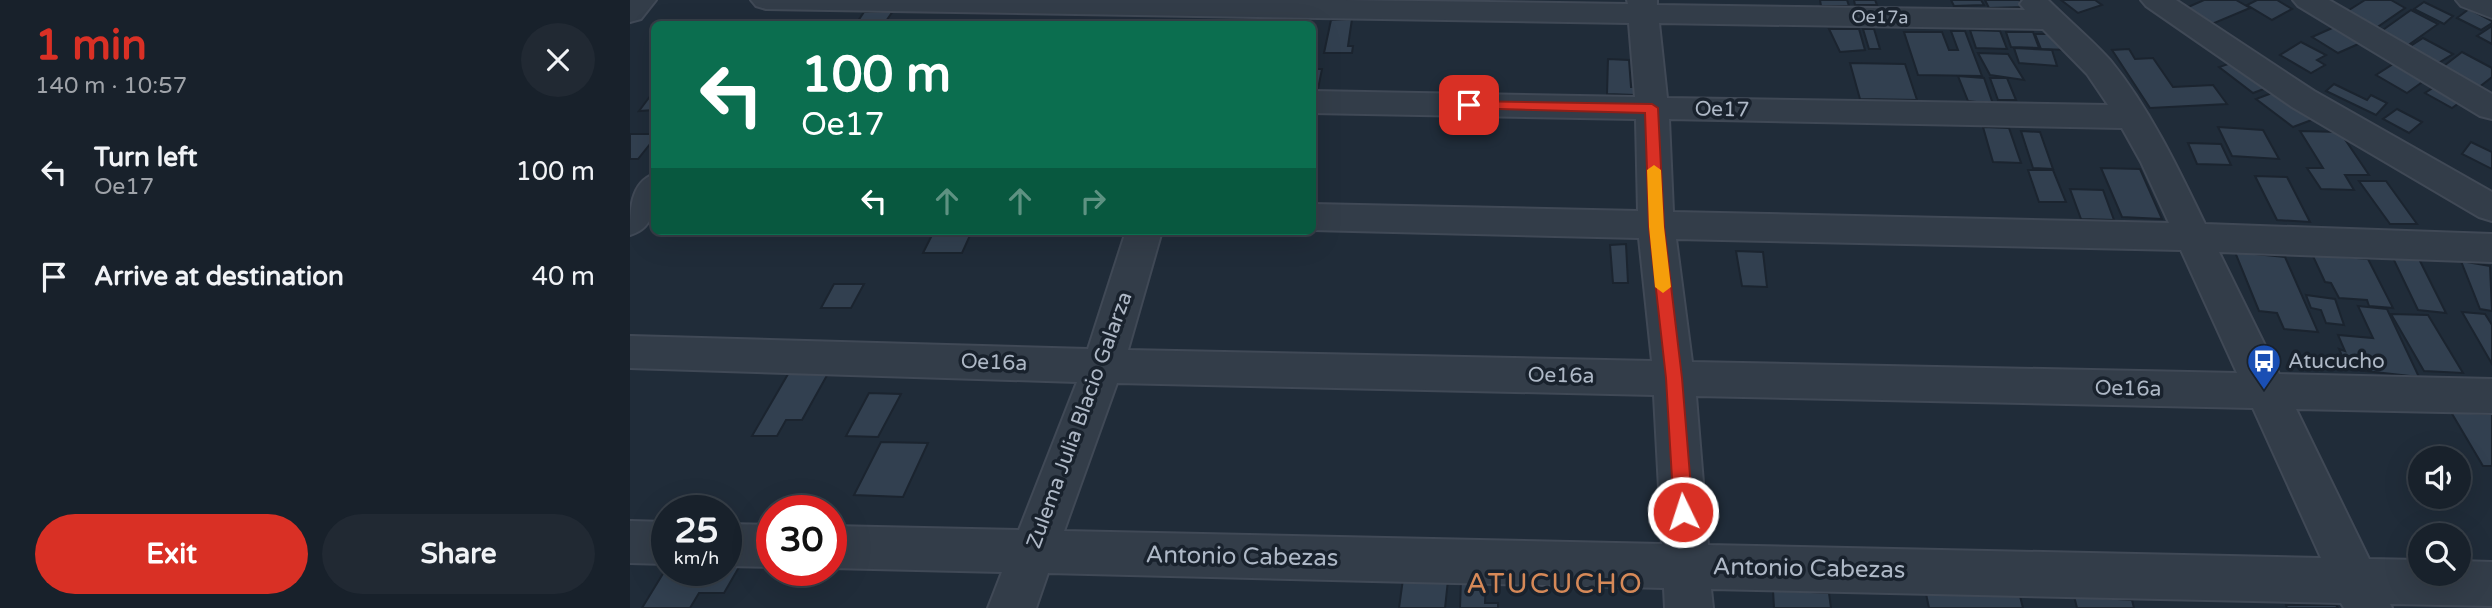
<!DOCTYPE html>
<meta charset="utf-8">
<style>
body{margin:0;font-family:"Varela Round",sans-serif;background:#212933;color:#f1f3f6;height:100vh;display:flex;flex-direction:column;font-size:26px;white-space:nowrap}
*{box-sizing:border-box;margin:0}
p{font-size:23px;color:#9fa3a9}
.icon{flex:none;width:38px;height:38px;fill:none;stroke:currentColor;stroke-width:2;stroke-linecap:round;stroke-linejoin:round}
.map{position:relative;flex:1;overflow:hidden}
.panel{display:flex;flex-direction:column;background:#18212b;width:630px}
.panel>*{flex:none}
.top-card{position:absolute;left:21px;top:21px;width:665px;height:214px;border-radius:10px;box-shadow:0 7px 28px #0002,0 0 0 2px #363e47;background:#0b6e4f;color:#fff;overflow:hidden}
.fabs{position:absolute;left:1778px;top:446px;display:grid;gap:14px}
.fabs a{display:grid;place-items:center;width:63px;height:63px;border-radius:50%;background:#18212b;box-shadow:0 7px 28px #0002,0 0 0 2px #363e47;font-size:35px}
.speed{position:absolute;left:21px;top:495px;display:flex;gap:14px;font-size:35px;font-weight:700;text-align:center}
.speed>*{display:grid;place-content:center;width:91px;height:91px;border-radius:50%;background:#18212b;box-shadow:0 7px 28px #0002,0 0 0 2px #363e47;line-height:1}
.speed small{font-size:18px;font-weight:400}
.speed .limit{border:10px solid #d22;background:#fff;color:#111}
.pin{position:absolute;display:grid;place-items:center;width:60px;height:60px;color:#fff;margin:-30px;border-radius:14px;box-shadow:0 4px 10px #0006}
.me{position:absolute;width:77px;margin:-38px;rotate:356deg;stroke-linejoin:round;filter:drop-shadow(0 0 5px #0008)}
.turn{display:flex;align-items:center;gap:24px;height:147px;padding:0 35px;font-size:32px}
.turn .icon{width:91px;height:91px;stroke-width:2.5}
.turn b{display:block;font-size:49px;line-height:60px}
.lanes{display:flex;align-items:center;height:66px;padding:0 35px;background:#0003;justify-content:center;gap:35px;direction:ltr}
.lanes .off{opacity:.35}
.round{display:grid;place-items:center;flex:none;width:74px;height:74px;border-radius:37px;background:#212933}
.headline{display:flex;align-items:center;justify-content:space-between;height:119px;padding:0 35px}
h1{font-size:42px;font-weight:800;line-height:52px;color:#d93025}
.primary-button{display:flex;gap:14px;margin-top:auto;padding:14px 35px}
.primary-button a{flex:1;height:80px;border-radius:42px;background:#d93025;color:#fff;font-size:28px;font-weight:800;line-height:80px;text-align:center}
.primary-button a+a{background:#212933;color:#f1f3f6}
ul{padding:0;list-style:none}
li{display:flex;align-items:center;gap:21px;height:105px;padding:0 35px}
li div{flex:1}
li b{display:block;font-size:26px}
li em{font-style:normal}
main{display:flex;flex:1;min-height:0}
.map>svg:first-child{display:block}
</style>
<main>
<section class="panel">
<div class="headline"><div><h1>1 min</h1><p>140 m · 10:57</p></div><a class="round"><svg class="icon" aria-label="close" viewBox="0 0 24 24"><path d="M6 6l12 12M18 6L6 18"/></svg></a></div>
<ul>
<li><svg class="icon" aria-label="left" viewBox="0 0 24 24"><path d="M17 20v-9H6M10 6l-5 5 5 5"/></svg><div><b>Turn left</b><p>Oe17</p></div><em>100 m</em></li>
<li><svg class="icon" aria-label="arrive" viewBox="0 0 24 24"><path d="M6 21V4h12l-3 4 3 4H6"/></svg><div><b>Arrive at destination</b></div><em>40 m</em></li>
</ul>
<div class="primary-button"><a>Exit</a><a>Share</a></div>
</section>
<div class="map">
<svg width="1862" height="608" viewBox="0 0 1862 608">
<rect width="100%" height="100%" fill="#202c39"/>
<g fill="#324050" stroke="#1b242f" stroke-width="2">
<path d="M1190 0H1217L1219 6H1191Z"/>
<path d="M1224 0H1245L1247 5H1225Z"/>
<path d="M1321 0H1351L1354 5 1324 6Z"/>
<path d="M1355 0H1389L1396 7 1359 8Z"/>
<path d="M1431 0H1465L1472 5 1448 13Z"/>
<path d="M1574 0H1606L1620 8 1582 24 1556 8Z"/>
<path d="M1627 0H1647L1662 9 1642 20 1617 5Z"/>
<path d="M1735 0H1761L1775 8 1746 28 1716 12Z"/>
<path d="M1794 2 1823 16 1814 24 1784 9Z"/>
<path d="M1839 9 1862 21V23L1851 30 1827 18Z"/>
<path d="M1781 10 1808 24 1777 46 1750 32Z"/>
<path d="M263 11 254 24H226L234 12Z"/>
<path d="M722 19 718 46H723L722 53H694L701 20Z"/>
<path d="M1709 25 1735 41 1708 53 1682 37Z"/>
<path d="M1862 26V44L1847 36Z"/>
<path d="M1199 29H1229L1235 50 1210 52Z"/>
<path d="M1233 29H1244L1250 49H1239Z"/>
<path d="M1340 30 1370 31 1377 49 1346 48Z"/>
<path d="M1321 31H1335L1352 76 1288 75 1274 32H1312L1319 50H1328Z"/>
<path d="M1376 32H1403L1409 48 1381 47Z"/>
<path d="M1405 34H1431L1439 50 1411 49Z"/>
<path d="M1793 38 1823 54 1805 65 1776 49Z"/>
<path d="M1671 42 1696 55 1687 60 1695 65 1681 73 1650 55Z"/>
<path d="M1384 48 1422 50 1427 66 1389 63Z"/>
<path d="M1499 49 1505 59 1523 58 1543 87 1583 85 1597 104 1520 108 1482 50Z"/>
<path d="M1832 52 1862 68V77L1848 88 1810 69Z"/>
<path d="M1348 53 1378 54 1394 80 1360 75Z"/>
<path d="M978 59 999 60 1001 87H1004L1005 95 977 94Z"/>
<path d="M1771 59 1802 75 1777 93 1746 75Z"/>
<path d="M1607 61 1642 86 1623 93 1589 67Z"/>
<path d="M1220 63 1275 64 1287 100 1230 99Z"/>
<path d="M682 69H692L688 89H682Z"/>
<path d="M1328 76 1354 78 1363 104 1338 101Z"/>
<path d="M1360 78H1377L1386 100H1368Z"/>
<path d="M1704 84 1737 100 1741 95 1757 103 1746 115 1696 91Z"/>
<path d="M1809 84 1836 98 1822 108 1795 93Z"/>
<path d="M1650 90 1687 118 1663 127 1626 99Z"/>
<path d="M24 91V110L9 111Z"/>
<path d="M1767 109 1792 122 1779 133 1753 119Z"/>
<path d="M1353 127 1379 128 1391 163 1363 162Z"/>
<path d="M1588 127 1633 130 1649 159 1602 156Z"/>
<path d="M1391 131 1410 132 1423 169 1403 168Z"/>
<path d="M1670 131 1710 132 1739 175H1715L1724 190 1691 189 1677 168H1693Z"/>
<path d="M0 134H24V139L8 159H0Z"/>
<path d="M1841 142 1862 152V169L1832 154Z"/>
<path d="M1558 143 1591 144 1601 165 1567 164Z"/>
<path d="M1471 168 1510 169 1532 219 1492 217Z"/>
<path d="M1398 170H1423L1436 202H1409Z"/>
<path d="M1625 176 1657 177 1680 222 1647 220Z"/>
<path d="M1729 181H1756L1787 224H1760Z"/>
<path d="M1440 189 1473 190 1484 220 1451 219Z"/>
<path d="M304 231H342L332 253H293Z"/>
<path d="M996 244 998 283H983L980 245Z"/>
<path d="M1106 251 1133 252 1137 287 1112 286Z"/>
<path d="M1605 252 1655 257 1688 332 1654 329 1647 313 1629 311Z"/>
<path d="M1682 254 1738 259 1763 308 1739 306 1737 300 1709 298 1701 283 1695 282Z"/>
<path d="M1762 256 1789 259 1816 313 1788 310Z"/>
<path d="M1831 261 1860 266 1862 311 1850 309Z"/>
<path d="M204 284H234L221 308H191Z"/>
<path d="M1676 295 1705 299 1714 325 1696 323 1691 310 1681 308Z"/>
<path d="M1728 306 1757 309 1789 377 1718 369 1709 349 1715 351 1708 335 1743 338Z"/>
<path d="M1832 312 1855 314 1862 325V364Z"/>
<path d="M1761 314 1798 315 1833 373 1794 371Z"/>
<path d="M161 369 200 370 172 420H156L147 436H122Z"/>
<path d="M239 393 271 394 248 437 216 436Z"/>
<path d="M1821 412 1862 414V466H1853Z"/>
<path d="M251 442 298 443 273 497 224 495Z"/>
<path d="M96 561 112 562 94 593H69L60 608H12L37 567V570H96Z"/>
<path d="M773 579 818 580 815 608H769Z"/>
<path d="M831 579H856L855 603H868V608H830Z"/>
<path d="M1295 589 1389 592 1393 608H1299Z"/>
<path d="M1143 590 1199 593 1201 608H1144Z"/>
<path d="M1444 596 1502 600 1504 608H1447Z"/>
<path d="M1656 605H1706L1708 608H1657Z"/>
</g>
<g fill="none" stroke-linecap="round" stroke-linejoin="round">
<g stroke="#404956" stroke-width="4">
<g id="minor">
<path d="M0 0H26L11 19 0 22Z"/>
<path d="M121 0H716L998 4 997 0H1027V5L1395 10 1390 4 1393 0H1418C1438 20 1461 39 1480 60 1520 109 1548 168 1575 224L1862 234V262L1589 252 1649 374 1862 379V413L1666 409 1739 559 1790 560V574H1829V561L1862 562V606L1760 604 1762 608H1714L1711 603 1081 589 1083 608H1035L1034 588 418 573 406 608H358L372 572 201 568V526L389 530 447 382 0 368V336L458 349 496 231H532L498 350 1022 361 1009 238 682 230V204L1008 211 1006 119 682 113V91L1005 97 999 23 136 9 126 6ZM1029 23 1413 29 1457 74 1478 105 1037 98ZM1039 119 1492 128 1511 162 1539 223 1043 212ZM1046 239 1551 250 1607 373 1062 362ZM487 383 1024 395 1032 544 434 531ZM1066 396 1623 408 1691 558 1078 545Z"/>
<path d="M1511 0H1546L1684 91 1862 192V221L1849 217 1662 107 1516 6Z"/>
<path d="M1663 0H1699L1862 94V119L1850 116 1668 6Z"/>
<path d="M1826 0H1862V18L1831 6Z"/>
<path d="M24 174C26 199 28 227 0 235 0 210 0 183 24 174Z"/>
<path d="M0 521 37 522V564L0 563Z"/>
<path d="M96 524 142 525V567L96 566Z"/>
</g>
</g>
<use href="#minor" fill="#333d49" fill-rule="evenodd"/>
</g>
<path fill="#d93025" stroke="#8d1f18" stroke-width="2" d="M839 101 1022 104 1028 108 1034 227 1052 378 1063 512 1060 518 1053 521 1047 518 1044 512 1036 378 1019 227 1015 113 834 108 832 105Z"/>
<path fill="#f59e0b" d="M1024 165 1031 170 1034 227 1041 287 1033 293 1025 287 1019 227 1017 170Z"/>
<defs>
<g id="bus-pin" transform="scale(1.75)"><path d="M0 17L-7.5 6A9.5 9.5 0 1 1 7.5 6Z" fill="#1a4fb4" stroke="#19222d"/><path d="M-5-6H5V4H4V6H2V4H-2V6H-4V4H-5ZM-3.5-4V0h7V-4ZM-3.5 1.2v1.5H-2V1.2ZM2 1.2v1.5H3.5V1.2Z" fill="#fff"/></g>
</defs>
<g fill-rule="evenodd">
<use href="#bus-pin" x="1634" y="361"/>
</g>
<g text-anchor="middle" stroke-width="7" stroke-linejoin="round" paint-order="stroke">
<g font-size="18" fill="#aeb8c6" stroke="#19222d">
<text transform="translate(1250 17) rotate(1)" y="6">Oe17a</text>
</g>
<g font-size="21" fill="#aeb8c6" stroke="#19222d">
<text transform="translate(1092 109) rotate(1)" y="7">Oe17</text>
<text transform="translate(364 362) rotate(2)" y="7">Oe16a</text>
<text transform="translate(931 375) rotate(1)" y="7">Oe16a</text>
<text transform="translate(1498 388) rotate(1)" y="7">Oe16a</text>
<text transform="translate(449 420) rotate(-70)" y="7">Zulema Julia Blacio Galarza</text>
</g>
<g font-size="21" fill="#aeb8c6" stroke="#19222d" text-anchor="start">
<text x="1658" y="368">Atucucho</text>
</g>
<g font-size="24" fill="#aeb8c6" stroke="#19222d">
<text transform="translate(612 556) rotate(1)" y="8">Antonio Cabezas</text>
<text transform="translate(1179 568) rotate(1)" y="8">Antonio Cabezas</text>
</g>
<g font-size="28" letter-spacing="2" fill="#d68958" stroke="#19222d">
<text x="925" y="593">ATUCUCHO</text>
</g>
</g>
</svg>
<div class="fabs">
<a><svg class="icon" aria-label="sound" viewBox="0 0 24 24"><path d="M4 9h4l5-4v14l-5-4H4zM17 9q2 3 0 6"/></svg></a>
<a><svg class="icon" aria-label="search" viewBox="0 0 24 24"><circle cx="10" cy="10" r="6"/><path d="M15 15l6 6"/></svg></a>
</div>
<div class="speed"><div>25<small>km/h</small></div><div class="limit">30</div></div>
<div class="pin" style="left:839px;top:105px;background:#d93025"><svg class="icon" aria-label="arrive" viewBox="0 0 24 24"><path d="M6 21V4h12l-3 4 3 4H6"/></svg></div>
<svg class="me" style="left:1053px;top:512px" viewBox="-20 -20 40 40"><circle r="17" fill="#d93025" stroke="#fff" stroke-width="3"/><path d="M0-11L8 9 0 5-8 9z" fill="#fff"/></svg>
<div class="top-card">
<div class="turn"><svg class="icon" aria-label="left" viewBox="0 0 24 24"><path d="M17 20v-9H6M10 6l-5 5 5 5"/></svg><div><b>100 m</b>Oe17</div></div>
<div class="lanes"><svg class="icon" aria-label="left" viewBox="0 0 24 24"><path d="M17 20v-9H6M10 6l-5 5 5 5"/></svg><svg class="icon off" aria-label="ahead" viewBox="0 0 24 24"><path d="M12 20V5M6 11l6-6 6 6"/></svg><svg class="icon off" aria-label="ahead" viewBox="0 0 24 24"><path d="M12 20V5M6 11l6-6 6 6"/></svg><svg class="icon off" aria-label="right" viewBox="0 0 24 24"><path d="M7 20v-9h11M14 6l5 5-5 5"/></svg></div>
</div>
</div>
</main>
